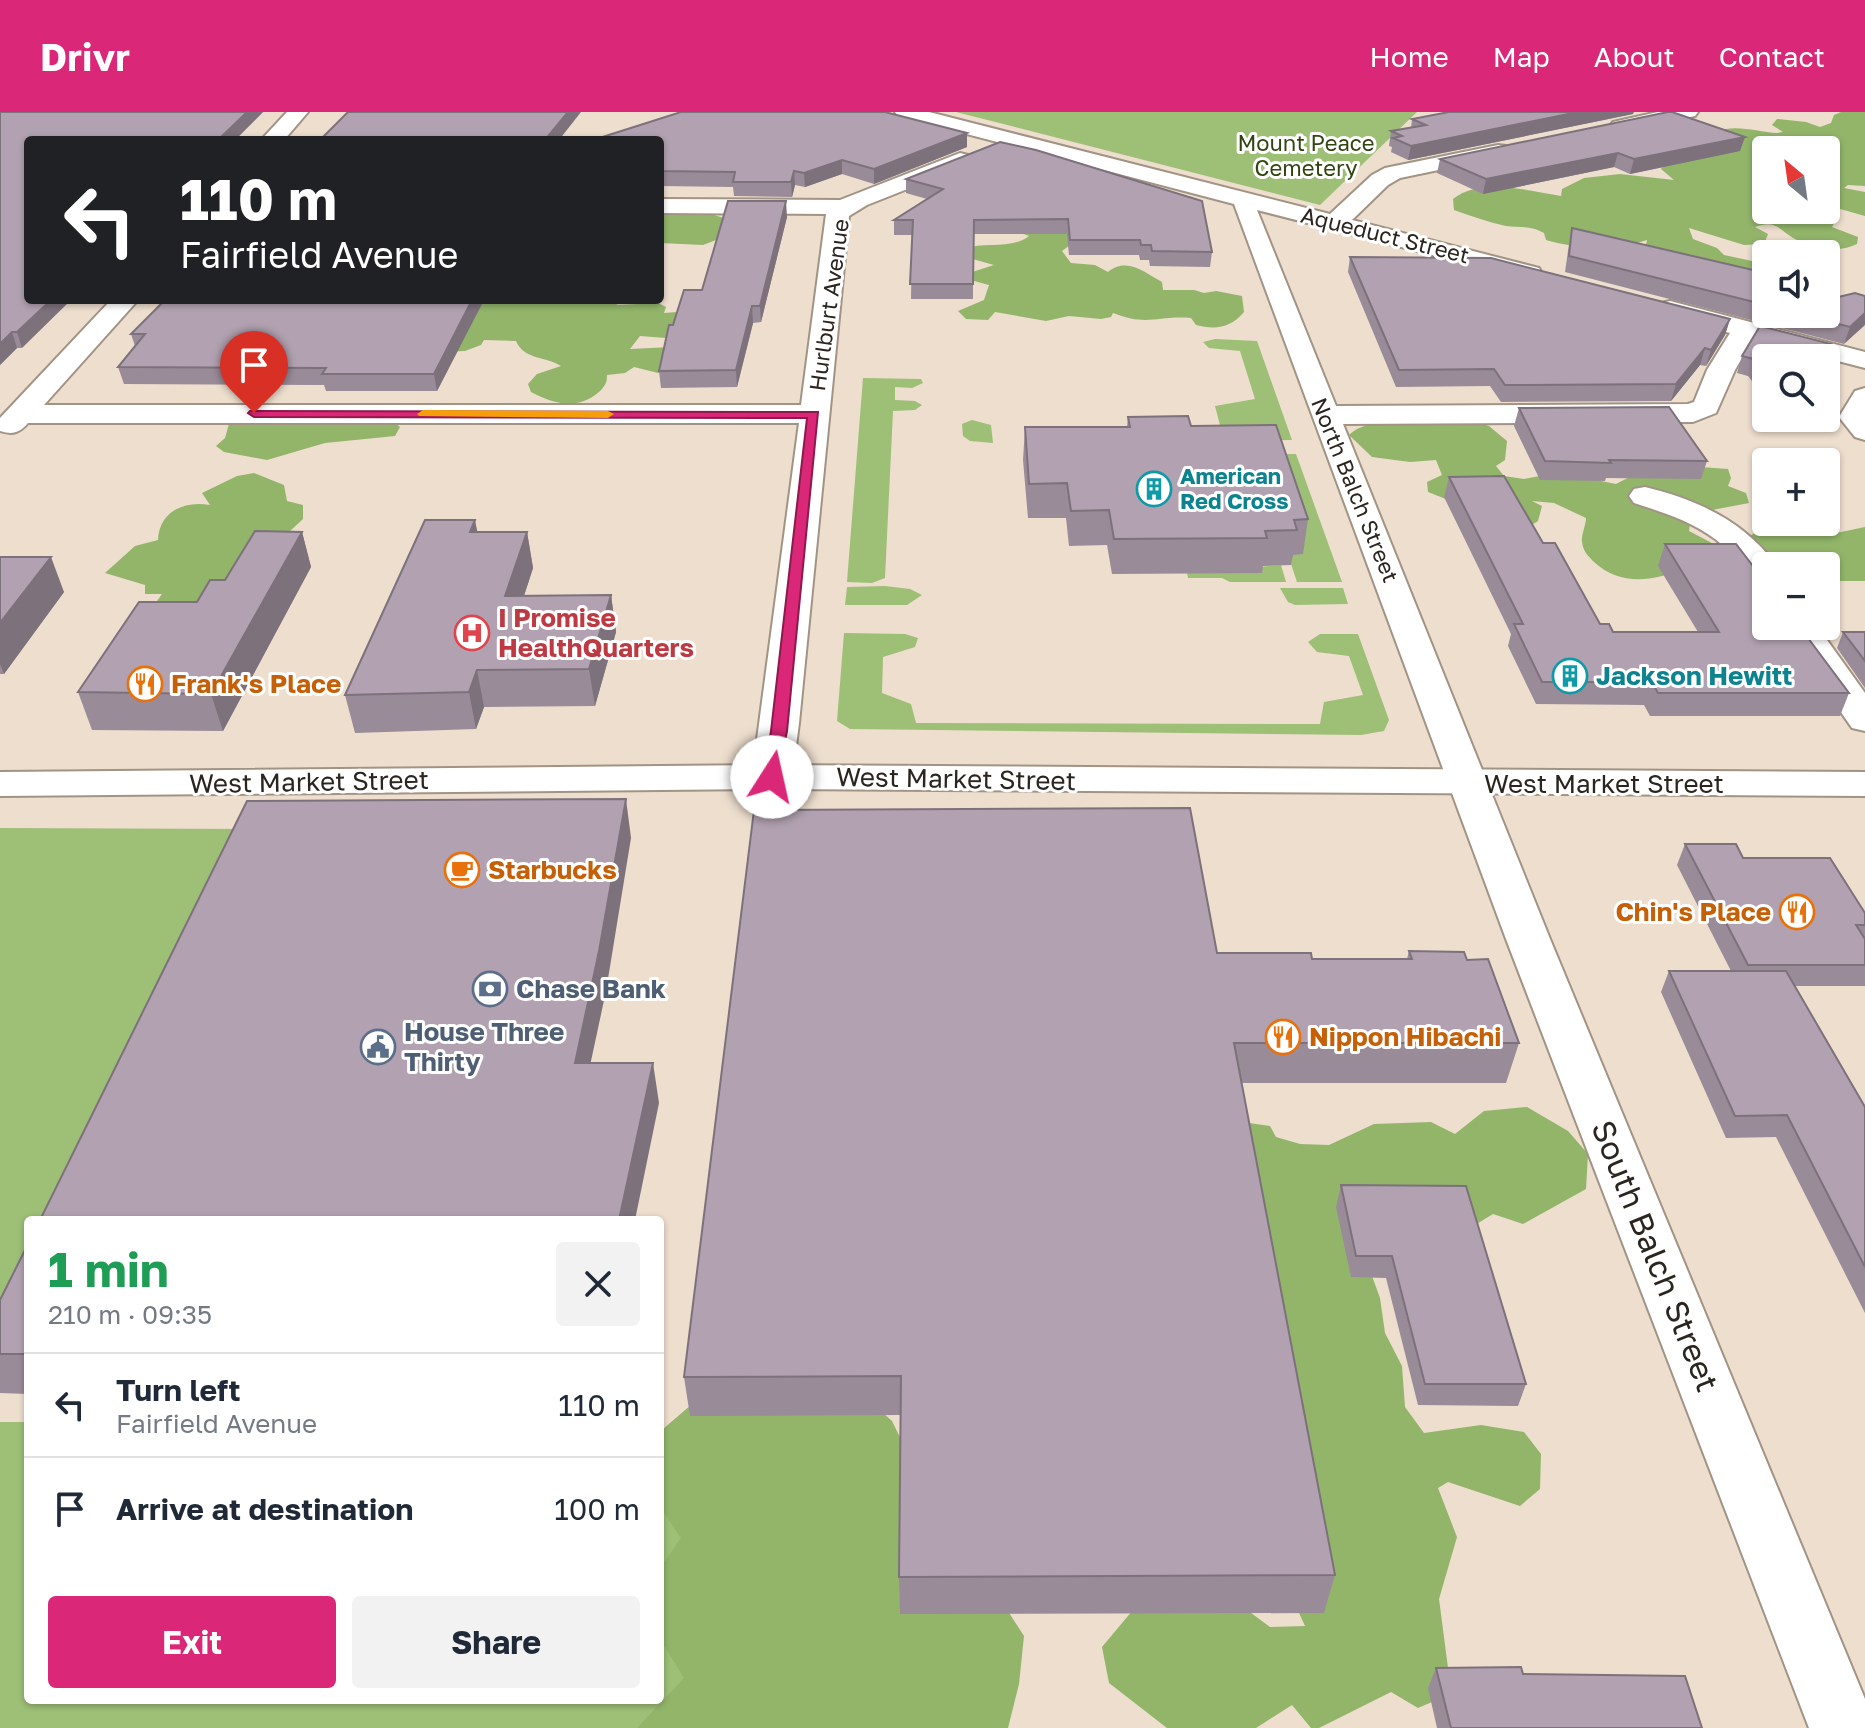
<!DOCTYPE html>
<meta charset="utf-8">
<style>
body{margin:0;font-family:"Golos Text",sans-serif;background:#f2f2f3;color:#1f2937;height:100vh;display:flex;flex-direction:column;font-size:30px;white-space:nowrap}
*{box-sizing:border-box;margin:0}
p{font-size:26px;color:#747a83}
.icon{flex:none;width:44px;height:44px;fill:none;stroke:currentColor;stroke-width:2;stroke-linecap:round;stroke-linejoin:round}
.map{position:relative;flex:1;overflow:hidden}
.details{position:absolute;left:24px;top:1104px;width:640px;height:488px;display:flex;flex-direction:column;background:#fff;border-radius:8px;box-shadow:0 2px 6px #0004}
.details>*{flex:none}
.banner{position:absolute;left:24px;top:24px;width:640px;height:168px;border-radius:8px;box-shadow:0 2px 6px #0004;background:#202124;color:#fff;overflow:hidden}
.needle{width:52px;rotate:331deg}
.controls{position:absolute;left:1752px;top:24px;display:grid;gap:16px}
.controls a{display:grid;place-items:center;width:88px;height:88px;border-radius:8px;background:#fff;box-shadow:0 2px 6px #0004;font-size:40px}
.pin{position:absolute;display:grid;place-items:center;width:68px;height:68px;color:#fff;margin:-82px -34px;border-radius:50% 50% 50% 0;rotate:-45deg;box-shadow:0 0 8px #0007}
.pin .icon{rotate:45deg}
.me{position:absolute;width:88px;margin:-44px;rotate:10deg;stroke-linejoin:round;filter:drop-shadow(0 0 6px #0008)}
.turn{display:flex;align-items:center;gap:28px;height:168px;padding:0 24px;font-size:36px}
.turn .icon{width:104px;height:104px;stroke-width:2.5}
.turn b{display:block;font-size:56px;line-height:68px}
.round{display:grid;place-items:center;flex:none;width:84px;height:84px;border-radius:8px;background:#f2f2f3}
.overview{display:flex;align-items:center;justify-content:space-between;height:136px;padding:0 24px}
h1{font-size:48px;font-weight:700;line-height:60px;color:#1e9e55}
.primary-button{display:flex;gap:16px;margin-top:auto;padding:16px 24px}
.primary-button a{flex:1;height:92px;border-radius:8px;background:#db2777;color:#fff;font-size:32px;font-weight:700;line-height:92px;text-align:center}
.primary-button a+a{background:#f2f2f3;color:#1f2937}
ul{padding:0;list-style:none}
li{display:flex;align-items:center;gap:24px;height:104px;padding:0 24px;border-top:2px solid #e0e1e3}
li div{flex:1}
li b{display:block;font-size:30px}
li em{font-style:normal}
header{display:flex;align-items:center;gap:48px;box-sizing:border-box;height:112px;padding:0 40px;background:#db2777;color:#fff}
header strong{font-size:38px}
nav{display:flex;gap:44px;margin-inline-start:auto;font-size:28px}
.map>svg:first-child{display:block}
</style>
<header>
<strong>Drivr</strong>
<nav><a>Home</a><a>Map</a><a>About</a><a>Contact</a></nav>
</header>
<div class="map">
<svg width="1865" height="1616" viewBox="0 0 1865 1616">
<rect width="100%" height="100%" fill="#eddece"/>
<g fill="#9dbf76">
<path d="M956 0H1417L1320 93Z"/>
<path d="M1215 227 1257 229 1292 328 1224 329 1215 294 1255 287 1240 239 1209 236 1203 230Z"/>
<path d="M863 266 921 267 923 271 912 276 895 275V288L915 289 922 293 915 298 893 299 885 466 872 471 847 470Z"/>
<path d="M972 308 991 313 993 331 970 329 963 324 962 312Z"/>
<path d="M1296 342 1342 470H1297L1288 443 1225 343Z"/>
<path d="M1281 453 1286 470H1230L1222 466H1188L1187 461Z"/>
<path d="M885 474 910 477 922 483 907 493H845L847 475Z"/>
<path d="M1280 476H1343L1348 492 1295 493 1288 490Z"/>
<path d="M844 521 905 522 918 526 915 535 883 545 882 581 911 592 916 611 1320 612 1324 590 1363 583 1349 544 1317 540 1308 530 1320 522H1358L1389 608 1384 619 1361 623 850 617 837 609Z"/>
<path d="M0 716 247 717 49 1108H28V1149L0 1204Z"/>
<path d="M0 1310H28V1588H660V1348L773 1616H0Z"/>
</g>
<g fill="#92b56a">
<path d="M1841 0H1865V74L1848 73 1844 76 1865 80V104L1826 93V38H1766V98H1822V102L1836 108 1832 115 1858 125 1857 132C1840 141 1812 138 1795 127 1779 118 1776 107 1755 115L1768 122 1764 132 1744 133 1689 116 1693 127 1717 136 1724 143 1766 152V163L1645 137 1647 128C1615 139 1578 137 1546 128L1544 121C1531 113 1520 116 1506 114 1488 110 1471 104 1454 98L1453 87C1480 65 1531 79 1561 84L1562 77 1584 66 1620 62 1674 68 1661 57C1674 42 1705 21 1726 17 1741 14 1761 20 1777 21L1783 20 1772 13 1777 7 1806 10 1820 15 1831 11 1834 3Z"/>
<path d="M1051 86 1073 131 1062 139 1071 151 1095 153 1108 160C1128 144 1146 162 1162 170L1163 178H1194L1204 181 1216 179 1242 184 1244 200C1231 216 1215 218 1196 213L1191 206C1157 203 1148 215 1113 201L1111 205 1101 207 1069 204 1046 209 995 200 988 208 966 207 958 199 984 188 989 173 963 166V163L994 153 969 146 964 137C986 129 1011 138 1029 124L1021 121Z"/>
<path d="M701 99 727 107 729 123 703 133 660 131V102Z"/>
<path d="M330 188H627L616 193 658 191 666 195 664 201 691 199 679 227 640 224 630 237 672 235 671 260 658 261 634 255 625 261 607 263C607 271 605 274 599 280 576 299 555 292 531 280L528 272 537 262 561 254C545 244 524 248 516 229L484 228 481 233 465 239 442 240Z"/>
<path d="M241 306H388L400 315 395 324 325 331 267 348 224 340 216 334 225 326 229 312Z"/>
<path d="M1470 308 1489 314 1507 329 1505 348 1496 354 1504 364 1524 367 1545 363 1576 364 1616 372 1641 359 1686 354 1728 357 1731 366 1728 374 1746 381 1749 391 1712 398 1693 393 1689 419 1729 440C1686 455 1634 487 1594 450 1588 444 1583 439 1582 430 1581 423 1586 413 1586 406L1554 391 1532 389 1542 394 1538 409 1524 418 1428 380 1427 370 1442 363 1436 348 1410 350 1372 345 1349 323C1371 301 1439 308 1470 308Z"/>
<path d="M254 361 284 373 287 389 303 393V407L202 501 155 492 162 482H145V473L105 461 135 434 158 428C159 400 184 388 210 393L202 381 237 364Z"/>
<path d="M1784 415 1822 424 1865 415V469H1826V454H1780L1747 443 1746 427 1760 417Z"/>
<path d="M1527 995 1568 1019 1588 1042 1586 1077 1523 1112 1493 1102 1475 1113 1368 1153 1380 1186 1385 1221 1402 1254 1405 1295 1424 1321 1481 1313 1524 1320 1541 1342 1540 1377 1520 1394 1448 1370 1438 1376 1457 1425 1439 1487 1448 1556 1446 1584 1418 1596 1391 1580 1319 1616H1311L1292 1593 1256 1616H1167L1109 1571 1102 1535 1148 1480 1204 1466 1270 1515 1305 1514 1285 1470 1242 1010 1270 1014 1276 1025 1300 1032 1329 1033 1374 1012 1431 1010 1455 1022 1484 999Z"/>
<path d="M856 1277 892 1309 912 1350 1024 1524 1019 1572 1008 1616H637L684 1566 660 1527V1456L681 1426 660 1395V1329L663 1317 705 1281Z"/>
</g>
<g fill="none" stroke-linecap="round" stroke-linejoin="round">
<g stroke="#a29485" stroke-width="4">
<g id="minor">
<path d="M287 0H308L284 28H261Z"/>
<path d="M895 0H929L1330 102 1372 63 1385 56 1498 33 1506 34 1509 39 1506 44 1400 66 1388 73 1352 108 1539 156 1542 161 1539 166 1530 168 1257 98 1336 294 1688 292 1694 290 1707 258 1730 221 1661 203 1657 197 1661 191 1670 189 1865 240V256L1753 227 1735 258 1716 301 1693 310 1343 312 1550 827 1865 1587V1616H1809L1506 827 1234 92 898 4Z"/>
<path d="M1658 0H1698L1695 4 1620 20 1610 14 1613 10Z"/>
<path d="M960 41 968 43 971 48 968 53 867 93 849 104 799 611 792 665 786 673 772 677 758 673 752 665 799 311H28C19 321 13 323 0 319V306L111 188H138L44 293H801L826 102 660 101V87L840 88Z"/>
<path d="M1865 276V328L1855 325 1839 305 1855 279Z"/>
<path d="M1645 375C1698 388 1744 409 1777 454H1766V472C1745 467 1733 440 1715 427 1691 409 1662 400 1634 391L1629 384 1634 377Z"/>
<path d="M1781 514H1817L1865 581V619L1852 616Z"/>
</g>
</g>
<g stroke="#a29485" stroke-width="4">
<path id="primary" d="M772 653 1865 660V684L772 677 0 684V660Z"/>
</g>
<use href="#minor" fill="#fff" fill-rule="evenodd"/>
<use href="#primary" fill="#fff" fill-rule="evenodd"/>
</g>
<g fill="#998b98">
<path d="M0 0H263L235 28H28L22 236H17L0 253Z"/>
<path d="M1668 0 1740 39 1630 62 1614 55 1483 82 1437 61 1440 47Z"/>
<path d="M1633 2 1408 48 1391 40 1392 35 1389 34 1391 19 1411 16 1412 7Z"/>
<path d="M660 28 967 35 874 72 842 62 805 75 795 73 792 85 734 84 733 75 660 74Z"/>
<path d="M906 67 1212 140 1210 155 1150 154 1149 148H1140L1139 143H1069L1067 122H973V187H911L912 123H894V108L927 87 906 81Z"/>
<path d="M787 105 761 210 753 211 737 275 661 276 659 259 673 213 702 178Z"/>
<path d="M1572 116 1766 161V202H1826L1830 187 1865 184 1844 232 1565 160 1569 132Z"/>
<path d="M1350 145 1730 207 1725 223 1706 254 1700 253 1671 289 1501 290 1490 274 1396 275 1348 160Z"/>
<path d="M165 188H484L437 279H326L324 273 124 272 118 255 135 234 131 222Z"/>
<path d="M1742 244 1766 246V287L1748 264 1737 261Z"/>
<path d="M1519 296 1707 349 1701 367 1606 366 1605 369 1540 368 1514 314Z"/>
<path d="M1128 305 1191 314 1308 407 1303 442 1293 443 1291 453 1263 454 1262 461 1112 462 1107 433 1069 434 1066 406H1028L1023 348 1025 315H1127Z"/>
<path d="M1449 365 1543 431 1600 512 1613 520H1698L1658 454 1665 432 1849 581 1840 604H1650L1644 593 1536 592 1508 534 1511 522 1444 385Z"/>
<path d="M302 420 311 455 223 619 92 618 78 580 225 468Z"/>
<path d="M478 420H527L533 456 524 484 611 483 616 520 595 594 484 595 476 617 355 621 345 583Z"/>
<path d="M0 445 64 480 4 562H0Z"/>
<path d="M1843 520H1865V576L1837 536Z"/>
<path d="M1685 732 1743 746 1865 801V874H1795L1865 995V1201L1776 1025 1726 1026 1661 880 1669 859H1731L1677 753Z"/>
<path d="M1409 839 1467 848 1519 931 1506 971H1242L1335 1463 1324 1501 900 1502 899 1465 900 1303 690 1304 684 1265 1217 841 1312 847H1407Z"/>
<path d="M1341 1073 1526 1272 1518 1294 1418 1293 1386 1166 1351 1165 1336 1095Z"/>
<path d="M28 1132V1282L0 1281V1188Z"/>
<path d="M1436 1556 1523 1562 1702 1616H1437L1428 1576Z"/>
</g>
<g fill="#7d717c">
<path d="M247 0H263L235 28H218Z"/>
<path d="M568 0H581L559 28H545Z"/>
<path d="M1578 0H1634L1633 2 1408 48 1411 34Z"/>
<path d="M967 21V35L874 72V57Z"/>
<path d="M1745 25 1740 39 1630 62 1634 47Z"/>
<path d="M1618 41 1614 55 1483 82 1486 67Z"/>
<path d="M842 48V62L805 75 804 61Z"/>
<path d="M794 59 795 73 792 85 791 70Z"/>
<path d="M786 89 787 105 761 210 760 194Z"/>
<path d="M51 188H71L22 236 17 220Z"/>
<path d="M472 188H484L437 279 434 262Z"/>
<path d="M752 194 753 211 737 275 736 258Z"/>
<path d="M1865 201V213L1844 232 1850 215Z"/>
<path d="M1730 207 1725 223 1706 254 1711 238Z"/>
<path d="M12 220 17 236 0 253V232Z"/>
<path d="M1831 232 1826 247 1815 246Z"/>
<path d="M1705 236 1700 253 1671 289 1676 272Z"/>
<path d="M475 408 482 443 470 420Z"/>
<path d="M302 420 311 455 223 619 211 582Z"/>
<path d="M527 420 533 456 512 520 505 484Z"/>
<path d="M51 445 64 480 4 562 0 552V511Z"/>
<path d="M611 483 616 520 595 594 589 557Z"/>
<path d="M477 558 484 595 476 617 469 580Z"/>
<path d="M626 687 631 726 606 879 582 991 575 951Z"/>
<path d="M653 951 659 991 635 1108H619Z"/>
</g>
<g fill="#b2a2b1" stroke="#7d717c" stroke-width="2">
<path d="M0 0H247L218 28H28V188H51L17 220H12L0 232Z"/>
<path d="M348 0H568L545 28H320Z"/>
<path d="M681 0H885L967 21 874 57 842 48 804 61 794 59 791 70H733L735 60 660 59V28H593Z"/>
<path d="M1449 0H1578L1411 34 1393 26 1402 24 1391 19 1426 13 1412 7Z"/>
<path d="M1668 0H1672L1745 25 1634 47 1618 41 1486 67 1440 47Z"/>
<path d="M1000 30 1036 38 1202 89 1212 140 1152 139 1151 133H1141L1140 128H1070L1068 107 974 108 973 172H910L913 108H894L943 77 906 67Z"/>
<path d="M728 89H786L760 194H752L736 258 659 259 669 213H673L684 178H702Z"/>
<path d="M1572 116 1766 161V193L1569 144Z"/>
<path d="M1350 145 1491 146 1730 207 1711 238 1705 236 1676 272 1505 273 1494 257 1399 258Z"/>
<path d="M1826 175H1829L1830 187 1855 181 1865 184V201L1850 215 1800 202H1826Z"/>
<path d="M165 188H472L434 262H322L326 256 118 255 145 222H131Z"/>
<path d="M1760 214 1831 232 1815 246H1766V262L1753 247 1742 244Z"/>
<path d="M1669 295 1707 349 1609 348 1611 351 1545 349 1519 296Z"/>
<path d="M1188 304 1191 314 1276 313 1308 407 1294 408 1297 418 1265 419 1267 426 1114 427 1109 398 1071 399 1067 371 1029 372 1025 315H1130L1128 305Z"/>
<path d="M1504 364 1543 431H1555L1600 512H1609L1613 520H1719L1665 432H1736L1766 471V514H1799L1849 581H1658L1652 570H1542L1514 512H1523L1449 365Z"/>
<path d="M425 408H475L470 420H527L505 484 611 483 589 557 477 558 469 580 345 583Z"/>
<path d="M255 419 302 420 211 582 78 580 139 490H197L210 468H225Z"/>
<path d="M0 445H51L0 511Z"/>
<path d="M1843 520H1865V549Z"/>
<path d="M626 687 599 839 575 951H653L619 1108H40L247 689Z"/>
<path d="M1190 696 1217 841H1311L1312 847H1412L1409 839 1464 840 1467 848 1488 847 1519 931H1234L1335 1463 899 1465 901 1264 684 1265 754 698Z"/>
<path d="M1685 732H1736L1743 746H1830L1865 801V813H1856L1865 827V853H1748Z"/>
<path d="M1669 859H1786L1865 995V1155L1787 1003 1735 1004Z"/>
<path d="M1341 1073 1466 1074 1526 1272H1425L1392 1144H1356Z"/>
<path d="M28 1132V1242H0V1188Z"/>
<path d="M1521 1555 1523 1562 1685 1564 1702 1616H1451L1436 1556Z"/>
</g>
<path fill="#db2777" stroke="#8e194d" stroke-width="2" d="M250 299 818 300 787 619 777 668 772 670 763 665 771 619 807 306 254 305 248 301Z"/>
<path fill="#f59e0b" d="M423 298 608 299 614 302 608 306 419 304 417 302Z"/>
<defs>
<g id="building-ring" transform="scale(1.8)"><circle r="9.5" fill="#fff" stroke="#0f9aa8" stroke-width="1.5"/><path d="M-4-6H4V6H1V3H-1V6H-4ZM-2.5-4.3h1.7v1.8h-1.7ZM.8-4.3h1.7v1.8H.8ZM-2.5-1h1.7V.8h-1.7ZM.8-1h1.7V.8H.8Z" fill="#0f9aa8"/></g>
<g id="hospital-ring" transform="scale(1.8)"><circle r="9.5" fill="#fff" stroke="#e0444e" stroke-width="1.5"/><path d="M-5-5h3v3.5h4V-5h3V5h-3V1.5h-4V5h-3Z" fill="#e0444e"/></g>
<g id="restaurant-ring" transform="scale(1.8)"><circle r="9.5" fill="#fff" stroke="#e8710a" stroke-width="1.5"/><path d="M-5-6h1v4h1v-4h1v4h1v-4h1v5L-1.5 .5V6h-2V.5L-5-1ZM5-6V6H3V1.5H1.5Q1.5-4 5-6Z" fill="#e8710a"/></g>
<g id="cafe-ring" transform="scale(1.8)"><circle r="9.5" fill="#fff" stroke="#e8710a" stroke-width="1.5"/><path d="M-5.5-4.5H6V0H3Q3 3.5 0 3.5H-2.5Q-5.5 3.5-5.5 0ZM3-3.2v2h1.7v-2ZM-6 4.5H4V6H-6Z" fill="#e8710a"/></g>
<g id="bank-ring" transform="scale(1.8)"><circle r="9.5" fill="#fff" stroke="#5c6f8a" stroke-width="1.5"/><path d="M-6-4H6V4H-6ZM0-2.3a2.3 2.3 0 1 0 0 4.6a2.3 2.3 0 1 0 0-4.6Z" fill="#5c6f8a"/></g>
<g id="civic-ring" transform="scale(1.8)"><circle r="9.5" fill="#fff" stroke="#5c6f8a" stroke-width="1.5"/><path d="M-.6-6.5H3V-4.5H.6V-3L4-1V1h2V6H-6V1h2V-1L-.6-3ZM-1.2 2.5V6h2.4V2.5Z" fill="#5c6f8a"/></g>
</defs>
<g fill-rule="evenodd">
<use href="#building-ring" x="1154" y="377"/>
<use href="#hospital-ring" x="472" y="521"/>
<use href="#building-ring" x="1570" y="564"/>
<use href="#restaurant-ring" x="145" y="572"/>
<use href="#cafe-ring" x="462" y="758"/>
<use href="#restaurant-ring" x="1797" y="800"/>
<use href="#bank-ring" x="490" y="877"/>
<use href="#restaurant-ring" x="1283" y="925"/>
<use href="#civic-ring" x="378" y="935"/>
</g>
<g text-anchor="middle" stroke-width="6" stroke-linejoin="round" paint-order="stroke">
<g font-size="22" fill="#304610" stroke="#fff">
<text x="1306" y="39">Mount Peace<tspan x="1306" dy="25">Cemetery</tspan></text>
</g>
<g font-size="22" fill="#2b251f" stroke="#fff">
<text transform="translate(1385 123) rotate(14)" y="8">Aqueduct Street</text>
<text transform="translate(829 193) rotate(-82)" y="8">Hurlburt Avenue</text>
<text transform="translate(1355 378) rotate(68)" y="8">North Balch Street</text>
</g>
<g font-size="22" font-weight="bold" fill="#0d838f" stroke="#fff" text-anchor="start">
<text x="1180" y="372">American<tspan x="1180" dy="25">Red Cross</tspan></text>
</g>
<g font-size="26" font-weight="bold" fill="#be3a42" stroke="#fff" text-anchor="start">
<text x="498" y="515">I Promise<tspan x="498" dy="30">HealthQuarters</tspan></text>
</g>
<g font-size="26" font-weight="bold" fill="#0d838f" stroke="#fff" text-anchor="start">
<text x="1596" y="573">Jackson Hewitt</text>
</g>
<g font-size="26" font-weight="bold" fill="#c56008" stroke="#fff" text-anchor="start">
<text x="171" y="581">Frank's Place</text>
<text x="488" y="767">Starbucks</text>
<text x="1771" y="809" text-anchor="end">Chin's Place</text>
<text x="1309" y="934">Nippon Hibachi</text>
</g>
<g font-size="26" fill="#2b251f" stroke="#fff">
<text transform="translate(956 667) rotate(1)" y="9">West Market Street</text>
<text transform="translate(309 670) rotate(-1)" y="9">West Market Street</text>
<text x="1604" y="681">West Market Street</text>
</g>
<g font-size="26" font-weight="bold" fill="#4e5e75" stroke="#fff" text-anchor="start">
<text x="516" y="886">Chase Bank</text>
<text x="404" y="929">House Three<tspan x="404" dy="30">Thirty</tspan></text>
</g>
<g font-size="32" fill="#2b251f" stroke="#fff">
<text transform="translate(1655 1144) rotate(68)" y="11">South Balch Street</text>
</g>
</g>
</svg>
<div class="controls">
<a><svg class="needle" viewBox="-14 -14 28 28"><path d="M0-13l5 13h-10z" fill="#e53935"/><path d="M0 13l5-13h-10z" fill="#747a83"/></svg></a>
<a><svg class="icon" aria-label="sound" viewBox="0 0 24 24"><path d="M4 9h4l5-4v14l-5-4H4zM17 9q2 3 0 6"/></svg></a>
<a><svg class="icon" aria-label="search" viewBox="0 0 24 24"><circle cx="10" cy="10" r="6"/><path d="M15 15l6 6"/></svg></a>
<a>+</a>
<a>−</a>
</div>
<div class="pin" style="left:254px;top:301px;background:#d93025"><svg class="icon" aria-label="arrive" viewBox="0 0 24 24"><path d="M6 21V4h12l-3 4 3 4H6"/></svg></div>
<svg class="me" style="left:772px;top:665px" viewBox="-20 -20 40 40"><circle r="19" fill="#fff"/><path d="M0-13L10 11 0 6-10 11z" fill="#db2777"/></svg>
<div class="banner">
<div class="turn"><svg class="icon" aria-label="left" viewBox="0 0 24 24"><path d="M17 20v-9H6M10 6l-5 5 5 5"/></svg><div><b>110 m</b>Fairfield Avenue</div></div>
</div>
<section class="details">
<div class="overview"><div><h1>1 min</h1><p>210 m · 09:35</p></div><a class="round"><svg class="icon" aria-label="close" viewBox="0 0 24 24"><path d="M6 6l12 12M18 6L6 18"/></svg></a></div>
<ul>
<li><svg class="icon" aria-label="left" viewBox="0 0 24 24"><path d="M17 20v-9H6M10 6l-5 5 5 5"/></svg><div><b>Turn left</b><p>Fairfield Avenue</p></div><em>110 m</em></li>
<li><svg class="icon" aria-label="arrive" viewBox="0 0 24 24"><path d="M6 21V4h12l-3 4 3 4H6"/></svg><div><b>Arrive at destination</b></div><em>100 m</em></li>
</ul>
<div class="primary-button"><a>Exit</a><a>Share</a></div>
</section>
</div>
